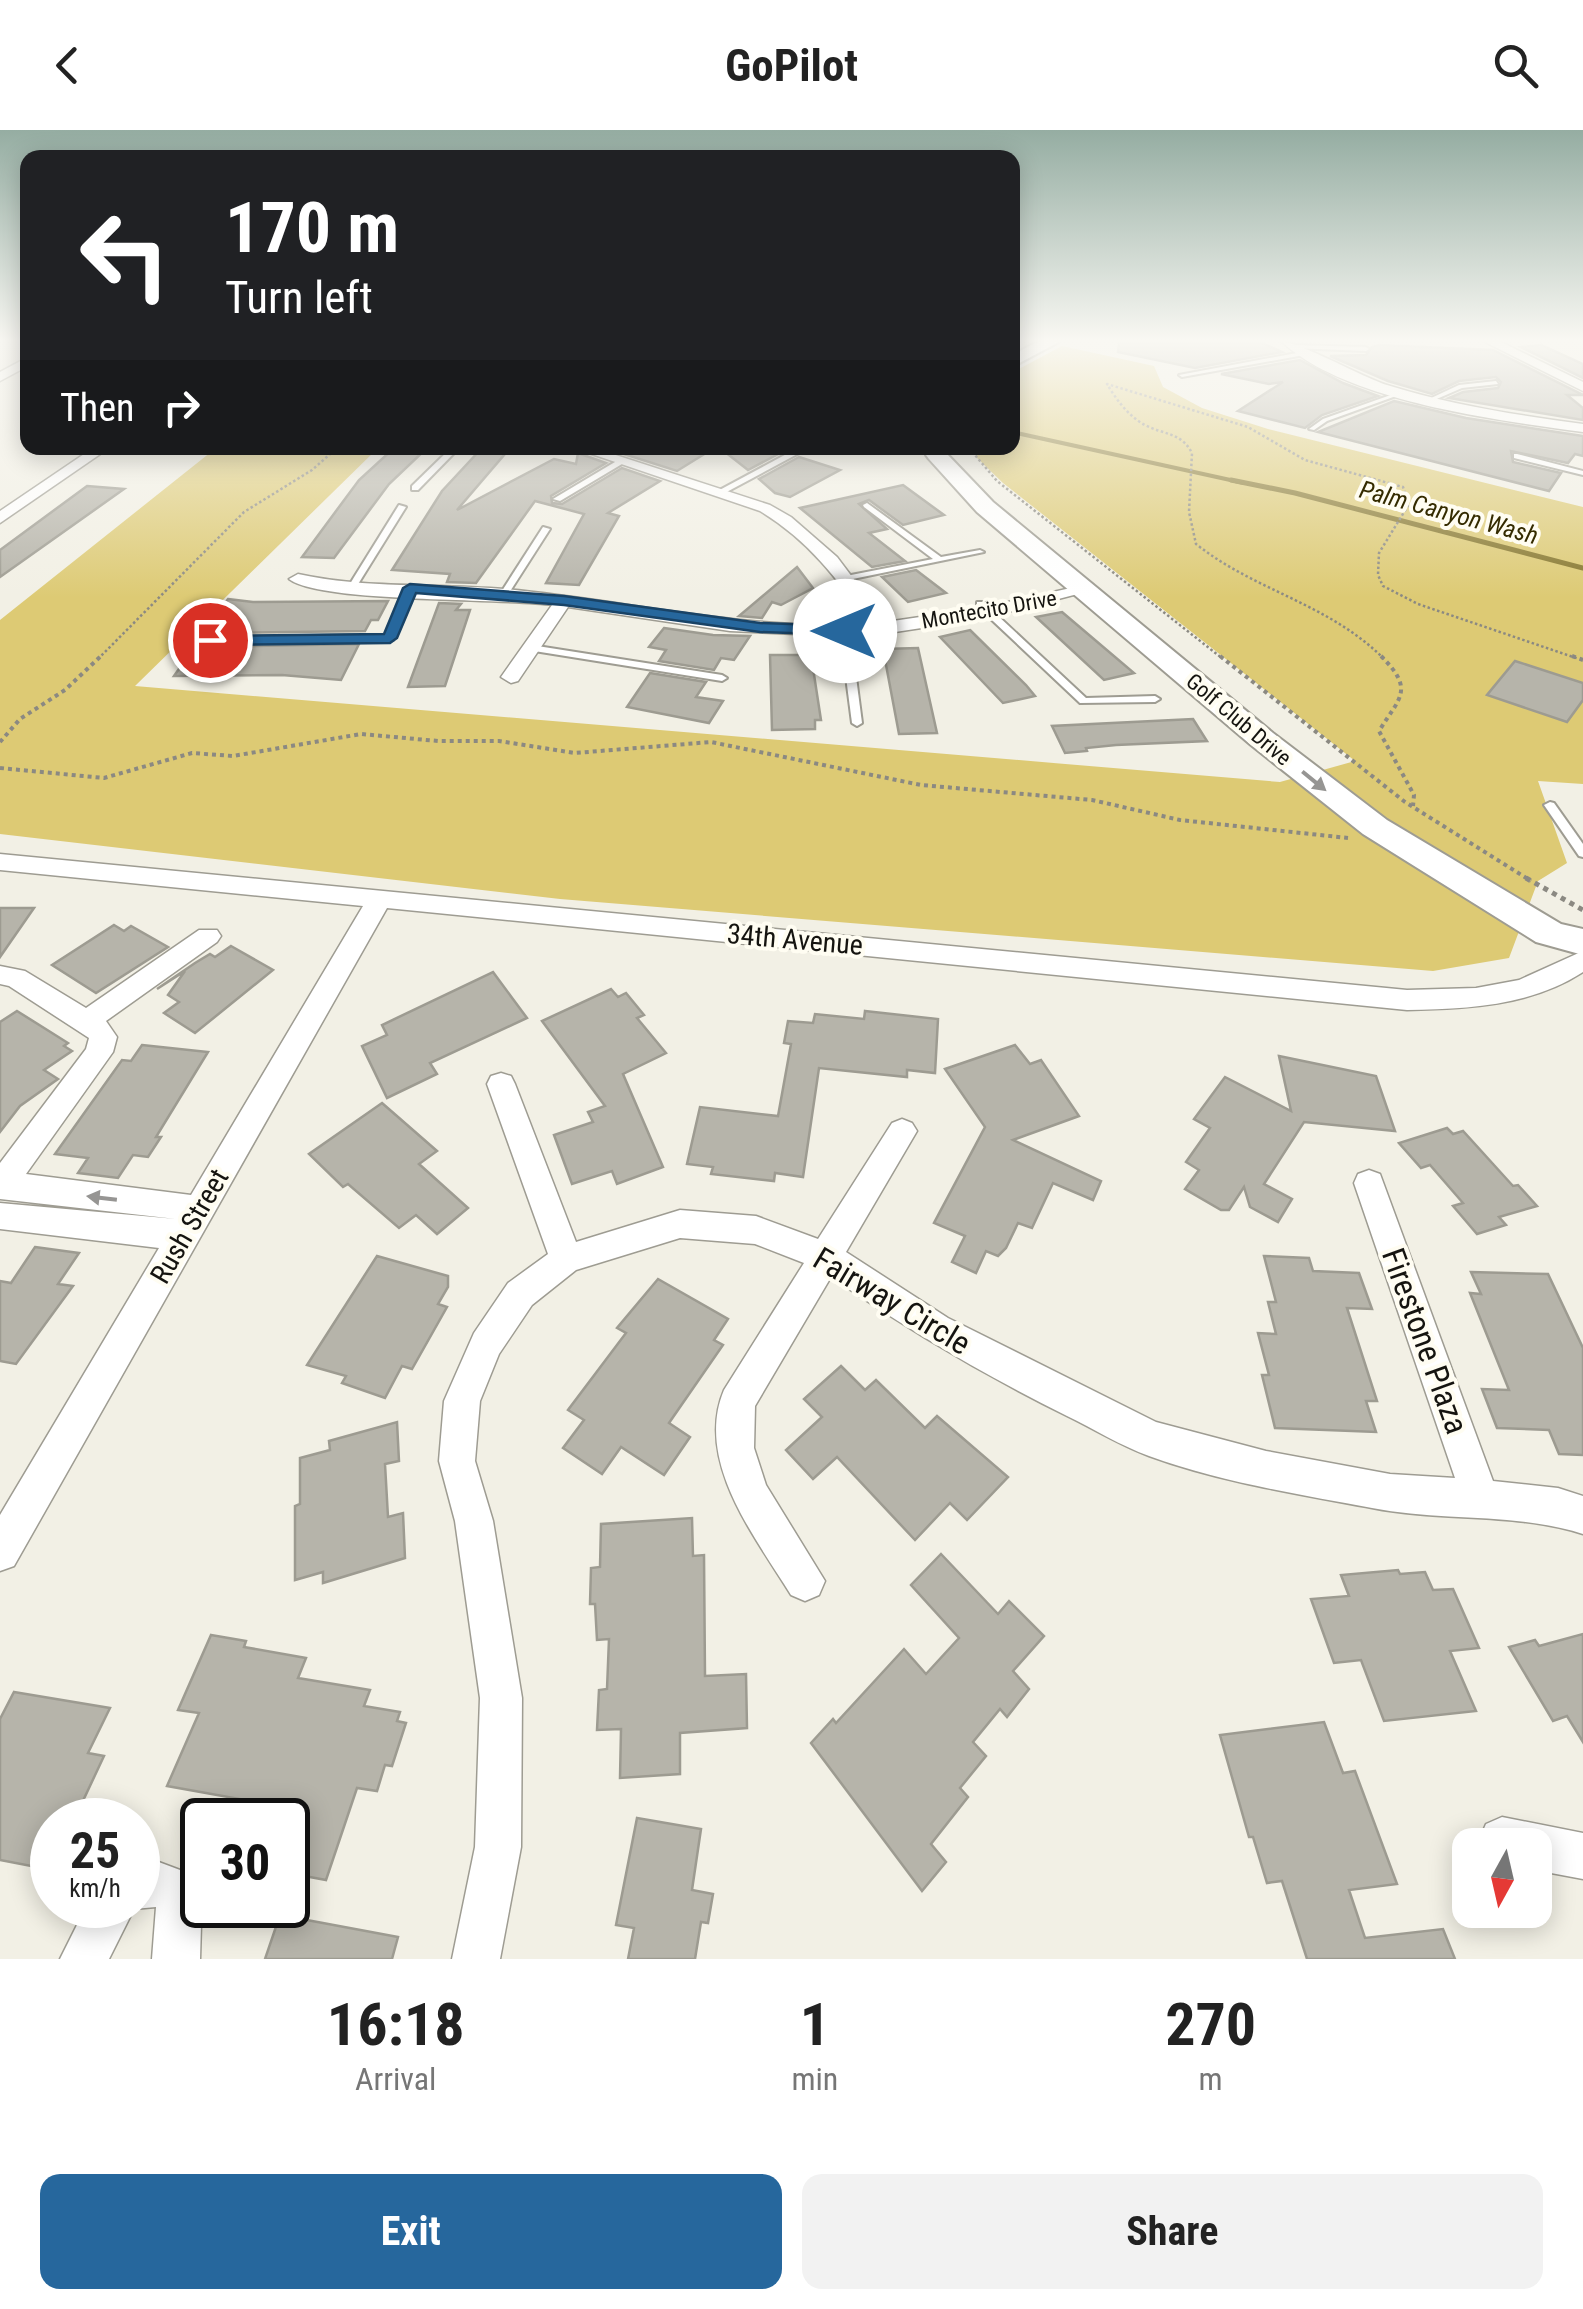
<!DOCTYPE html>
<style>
body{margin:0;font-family:"Roboto Condensed",sans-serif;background:#f2f2f2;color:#222;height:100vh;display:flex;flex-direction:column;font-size:38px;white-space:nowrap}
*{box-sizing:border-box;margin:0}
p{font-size:32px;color:#767676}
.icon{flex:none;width:55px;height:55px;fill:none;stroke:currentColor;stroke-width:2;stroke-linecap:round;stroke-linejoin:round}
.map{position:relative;height:1829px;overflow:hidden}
.side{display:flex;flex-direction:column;background:#fff;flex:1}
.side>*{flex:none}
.banner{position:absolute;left:20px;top:20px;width:1000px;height:305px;border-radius:20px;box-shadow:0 5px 25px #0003;background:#202124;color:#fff;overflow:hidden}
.needle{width:65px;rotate:188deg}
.tools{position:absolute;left:1452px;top:1698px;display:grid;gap:20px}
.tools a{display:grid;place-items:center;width:100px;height:100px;border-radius:20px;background:#fff;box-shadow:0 5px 25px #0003;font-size:50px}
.speed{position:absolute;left:30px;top:1668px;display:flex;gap:20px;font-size:50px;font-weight:700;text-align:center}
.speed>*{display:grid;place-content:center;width:130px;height:130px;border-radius:50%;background:#fff;box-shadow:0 5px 25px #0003;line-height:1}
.speed small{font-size:25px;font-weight:400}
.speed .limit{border:5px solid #111;border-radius:15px;background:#fff;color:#111}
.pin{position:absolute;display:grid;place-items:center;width:85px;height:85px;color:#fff;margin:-42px;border:5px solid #fff;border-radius:50%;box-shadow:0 2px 10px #0007}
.me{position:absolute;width:110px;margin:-55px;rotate:270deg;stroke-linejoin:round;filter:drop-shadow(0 0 8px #0008)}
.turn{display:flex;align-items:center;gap:35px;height:210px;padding:0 40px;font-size:45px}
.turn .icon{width:130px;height:130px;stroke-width:2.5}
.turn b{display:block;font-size:70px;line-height:85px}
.then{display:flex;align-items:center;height:95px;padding:0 40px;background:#0003;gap:20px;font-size:38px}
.eta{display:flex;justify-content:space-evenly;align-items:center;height:170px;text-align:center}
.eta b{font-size:60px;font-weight:700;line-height:70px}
.action{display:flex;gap:20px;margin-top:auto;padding:20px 40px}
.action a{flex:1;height:115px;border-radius:20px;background:#26679d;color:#fff;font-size:40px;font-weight:700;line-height:115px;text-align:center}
.action a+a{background:#f2f2f2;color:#222}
header{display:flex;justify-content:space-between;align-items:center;height:130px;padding:0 40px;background:#fff;font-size:45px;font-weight:700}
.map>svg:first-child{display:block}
</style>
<header><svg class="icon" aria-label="back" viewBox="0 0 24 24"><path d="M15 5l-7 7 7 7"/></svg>GoPilot<svg class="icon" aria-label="search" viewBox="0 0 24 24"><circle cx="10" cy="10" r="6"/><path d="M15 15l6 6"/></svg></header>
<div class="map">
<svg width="1583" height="1829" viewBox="0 0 1583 1829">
<rect width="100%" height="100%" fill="#f2f0e5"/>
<path fill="#ddca74" d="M1062 216 1154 236 1163 257 1202 278 1268 299 1583 377V654L1538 651 1567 733 1538 751 1509 828 1433 841 560 769 0 704V490L216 318H378L135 556 1280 652 1355 631 1003 353 975 326 980 324 977 318H1012L1013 242Z"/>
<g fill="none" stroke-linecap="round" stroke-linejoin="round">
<path stroke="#87772d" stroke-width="4" d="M1012 302 1244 353"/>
<path stroke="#87772d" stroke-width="5" d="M1231 350 1295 363 1583 438"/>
</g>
<g fill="#b6b4aa" stroke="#9d9b91" stroke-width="2.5">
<path d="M1119 212H1260L1282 222 1195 238 1118 222Z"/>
<path d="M1379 215 1493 220 1583 265H1567L1583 278V290L1449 268 1463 262 1498 258 1501 252 1496 247 1459 251 1432 264 1388 251 1330 226 1366 225 1372 217Z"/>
<path d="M1541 215 1583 234V248L1521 217Z"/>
<path d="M1300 230 1343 253 1378 266 1322 285 1305 298 1238 281 1283 252 1269 254 1221 244Z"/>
<path d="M1394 271 1466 288 1583 306V326L1575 324 1568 333 1511 321 1513 332 1561 343 1549 361 1318 302Z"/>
<path d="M394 318H427L389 354 334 428 302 427 359 350Z"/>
<path d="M482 318H510L457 380 554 329 576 334 578 323 606 333 551 366 552 373 562 374 622 338 660 351 608 383 619 386 579 455 546 453 584 384 535 371 476 453 447 452 450 444 392 440 442 361Z"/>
<path d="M605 318H714L677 341Z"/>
<path d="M720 318H767L782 322 748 340Z"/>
<path d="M799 327 840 340 790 367 775 363 759 349Z"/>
<path d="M903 355 944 385 903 395 869 370 859 374 887 399 869 403 905 431 872 437 800 378Z"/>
<path d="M87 356 124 359 0 447V420Z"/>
<path d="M797 437 813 458 781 475 772 472 762 488 739 486Z"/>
<path d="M916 440 946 463 908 472 882 447Z"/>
<path d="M228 469 253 472 388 471 378 490H371L365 501 209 503 200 509 209 517 359 514 341 550 282 545 174 546Z"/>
<path d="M439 473 461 474 456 480H470L445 556 408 557Z"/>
<path d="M1062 482 1134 543 1104 550 1036 487Z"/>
<path d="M664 498 713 505 750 506 734 530 721 528 714 540 659 531 666 520 649 517Z"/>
<path d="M970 500 1026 555 1035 566 1003 573 940 507Z"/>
<path d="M918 518 937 603 899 604 883 519Z"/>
<path d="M770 525H811L821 590H815V599L772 600Z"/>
<path d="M1515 531 1583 553V570L1567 592 1487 565Z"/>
<path d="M650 543 706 552 696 567 723 571 709 593 627 577Z"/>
<path d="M1193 589 1207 611 1116 615 1086 618 1087 621 1065 623 1052 596Z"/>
<path d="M0 778H34L0 827Z"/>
<path d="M114 795 124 801 131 796 168 817 96 863 52 835Z"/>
<path d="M231 816 273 840 195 903 164 883 179 872 168 865 185 841 157 859 195 833 210 824 215 827Z"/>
<path d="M493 842 527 888 430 933 437 944 387 968 362 916 387 905 382 895Z"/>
<path d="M611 859 618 867 626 863 644 885 637 888 666 923 623 944 663 1037 617 1054 612 1041 572 1054 554 1005 593 992 588 982 605 976 542 891Z"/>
<path d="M17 881 68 913 64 916 72 921 44 940 58 949 20 976 0 1002V892Z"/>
<path d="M865 881 938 889 935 943 907 940V947L819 938 803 1047 775 1043 774 1051 711 1044 713 1037 687 1034 700 977 778 986 791 914 784 913 788 891 813 893 815 884 864 889Z"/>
<path d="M142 915 208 922 156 1007H161L148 1027 133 1025 118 1048 78 1043 88 1028 55 1024 122 930 131 931Z"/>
<path d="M1015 915 1030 934 1041 930 1079 986 1013 1010 1101 1051 1093 1070 1053 1053 1032 1098 1018 1093 1006 1118 998 1126 986 1121 976 1143 952 1132 965 1106 934 1093 985 997 945 939Z"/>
<path d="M1279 926 1376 946 1395 1001 1304 992 1264 1054 1292 1069 1278 1092 1250 1077 1244 1057 1229 1080H1221L1185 1059 1199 1040 1186 1032 1210 998 1194 989 1225 947 1291 981Z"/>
<path d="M382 973 437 1021 419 1034 468 1078 437 1104 416 1085 399 1098 348 1054 343 1057 309 1024Z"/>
<path d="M1447 998 1453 1004 1463 1001 1513 1056 1518 1055 1537 1076 1499 1087 1506 1095 1477 1104 1453 1076 1463 1073 1430 1035 1421 1038 1399 1013Z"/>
<path d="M35 1117 79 1123 58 1154 73 1156 16 1234 0 1231V1151L11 1153Z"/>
<path d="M377 1126 448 1146V1157L438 1174 447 1177 412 1239 402 1236 385 1268 342 1253 346 1246 307 1235Z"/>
<path d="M1264 1126 1309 1128 1313 1141 1359 1143 1372 1179 1347 1178 1377 1271H1366L1376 1302 1275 1298 1262 1245H1269L1258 1203 1276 1204 1268 1172H1276Z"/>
<path d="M1471 1142 1548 1144 1583 1218V1325L1559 1324 1549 1300 1497 1298 1482 1259 1509 1260 1470 1163 1481 1164Z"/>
<path d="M658 1149 728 1189 714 1210 723 1215 669 1293 690 1307 664 1345 621 1317 602 1344 563 1318 584 1290 568 1280 626 1203 617 1198Z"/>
<path d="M841 1236 865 1260 876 1250 925 1298 937 1286 1008 1347 967 1390 950 1373 915 1410 837 1327 813 1349 786 1320 822 1287 804 1269Z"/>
<path d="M397 1292 399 1331 385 1334 388 1387 403 1383 405 1428 323 1453V1442L295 1450V1376L300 1374V1328L330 1320 329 1311Z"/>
<path d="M692 1388 693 1426 704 1425 705 1546 746 1544 747 1598 680 1603V1644L620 1648 621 1599 597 1600 599 1560 607 1559 609 1509 597 1510 595 1474H590L591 1438 600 1437 601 1394Z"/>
<path d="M941 1424 998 1484 1009 1471 1044 1506 1013 1541 1029 1559 1007 1587 1000 1579 973 1612 986 1626 960 1658 968 1667 931 1714 946 1732 922 1761 811 1613 833 1589 836 1593 904 1519 926 1544 959 1508 911 1455Z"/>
<path d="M1398 1440 1400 1444 1425 1442 1433 1460 1453 1459 1479 1518 1450 1521 1476 1581 1384 1591 1361 1530 1334 1533 1311 1469 1349 1466 1341 1445Z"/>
<path d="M1583 1504V1612L1567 1586 1553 1591 1509 1517 1535 1510 1539 1516Z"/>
<path d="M211 1505 246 1511 244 1517 306 1528 298 1548 370 1560 364 1576 400 1582 397 1591 406 1593 392 1636 385 1635 377 1661 357 1658 326 1750 288 1743V1715L300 1680 167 1656 199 1583 178 1580Z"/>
<path d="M14 1562 110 1578 88 1623 104 1626 74 1690H52V1740L0 1730V1589Z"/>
<path d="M1324 1592 1343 1643 1355 1641 1397 1754 1349 1760 1365 1808 1443 1799 1455 1829H1307L1282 1751 1267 1753 1253 1707H1249L1220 1605Z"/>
<path d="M637 1688 701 1699 692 1760 713 1764 708 1793 701 1792 695 1829H628L634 1798 616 1795Z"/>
<path d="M280 1785 398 1807 392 1829H265Z"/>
</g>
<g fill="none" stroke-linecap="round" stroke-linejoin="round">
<g stroke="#9e9c92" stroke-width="4">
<g id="lane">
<path d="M1294 215 1366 217 1369 219 1366 221 1292 218Z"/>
<path d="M1302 222 1304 225 1182 247 1179 245Z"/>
<path d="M1496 251 1498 254 1462 258 1432 271 1427 270 1459 255Z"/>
<path d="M1402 261 1407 262 1327 291 1314 300 1309 299 1323 289Z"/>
<path d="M451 318H459L418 360H412V356Z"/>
<path d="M794 320 801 322 721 365 714 363Z"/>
<path d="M1517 324 1583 341V345L1514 328V324Z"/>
<path d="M620 329 627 331 560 371 553 369Z"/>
<path d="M867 373 941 427 980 420 984 422 843 451 842 449 846 446 933 429 864 377 863 375Z"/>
<path d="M399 375 406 377 355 459H349L348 457Z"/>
<path d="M543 397 550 399 507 466H501L500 464Z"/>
<path d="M410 455 414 458 393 510 209 513 204 510 209 507 386 505 406 458Z"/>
<path d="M977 472H983L1086 568 1155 566 1160 569 1155 572 1080 573 977 476Z"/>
<path d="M845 498 850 501 862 593 857 596 852 593 840 501Z"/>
<path d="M531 515 722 545 727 548 722 551 528 520 526 518Z"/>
<path d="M1550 672 1554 673 1583 714V727L1579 726 1544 675Z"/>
</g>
</g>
<g stroke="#9e9c92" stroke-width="3">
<g id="street">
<path d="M1282 212C1300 212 1362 247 1387 255 1450 275 1517 285 1583 294V302C1497 290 1347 272 1282 212Z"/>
<path d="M1485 212H1501L1583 252V261Z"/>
<path d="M28 227V236L0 251V242Z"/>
<path d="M93 318H109L0 393V381Z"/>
<path d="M574 318H594L770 375 791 387 837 427 886 492 981 478 1084 455 1093 460 981 489 882 504 841 506 730 501 568 477 518 551 511 553 501 547 552 475C500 468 320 473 289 449L298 444C366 459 435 453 504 459 626 470 745 501 869 494 837 448 808 410 760 381Z"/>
<path d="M0 724 1407 860 1476 858 1519 850 1583 821V842C1531 876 1467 879 1407 880L387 778 14 1436 0 1441V1385L159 1118 0 1099V1073L176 1089 0 1069V1033L86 919 89 908 9 856 0 854V836L25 841 86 878 199 800H217L221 806 217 812 106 891 117 907 113 922 26 1044 191 1065 363 776 0 740Z"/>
<path d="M501 943 511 946 515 954 576 1112 680 1080 756 1086 818 1109 892 993 902 989 912 993 917 1001 846 1122 948 1188 1156 1292 1266 1321 1390 1344 1455 1348 1354 1053 1358 1044 1369 1040 1380 1044 1493 1351 1558 1358 1583 1366V1404C1515 1382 1442 1392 1372 1378 1298 1364 1220 1352 1149 1326 1121 1316 1094 1299 1067 1286 984 1245 907 1199 831 1147L755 1276 754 1318 766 1355 825 1451 819 1465 805 1471 791 1465C756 1408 694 1331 724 1260L804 1133 755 1114 680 1108 576 1140 532 1175 499 1224 480 1271 475 1331 493 1391 522 1568 521 1717 500 1829H452L475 1717 480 1568 455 1391 439 1331 444 1271 474 1203 508 1153 548 1124 487 954 491 946Z"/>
<path d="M1502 1687 1583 1703V1749L1535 1740V1715H1481L1479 1710 1486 1694Z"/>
<path d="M148 1728 196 1746 202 1760 200 1829H152L156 1777 134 1779 109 1829H60L87 1775H138V1732Z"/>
</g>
</g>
<g stroke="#9e9c92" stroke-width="4">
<g id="secondary">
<path d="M1037 212H1059L1012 237V225Z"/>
<path d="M930 318H950L947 324 993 372 1273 603 1387 690 1561 794 1583 799V825L1536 812 1363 704 1251 615 977 382 929 329 926 325Z"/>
</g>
</g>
<g stroke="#8b8982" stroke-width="2.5" stroke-dasharray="2.5 2.5" stroke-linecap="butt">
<path d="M969 318 997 351 1223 529"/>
<path d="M98 529 244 382 312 340 337 318"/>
<path d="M1384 529C1330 474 1255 461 1196 414L1189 382 1192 323C1181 302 1164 305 1145 295 1129 287 1116 269 1107 254L1248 297 1305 330 1403 357 1409 374 1379 423 1378 445 1383 456 1418 474 1579 529"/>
</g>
<g stroke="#8b8982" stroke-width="4" stroke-dasharray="4 4" stroke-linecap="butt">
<path d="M1220 526 1405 672 1531 751"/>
<path d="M1381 526C1415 560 1400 567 1379 601L1414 665 1413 676"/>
<path d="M1572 526 1583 530"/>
<path d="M0 612 20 589 65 560 101 526"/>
<path d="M0 638 104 648 192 623 233 626 361 604 438 611H499L575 623 711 612 921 655 1092 670 1180 690 1348 708"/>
</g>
<path stroke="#8b8982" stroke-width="5" stroke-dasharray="5 5" stroke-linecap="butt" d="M1526 748 1583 780"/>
<use href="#lane" fill="#fff" fill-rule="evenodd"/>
<use href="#street" fill="#fff" fill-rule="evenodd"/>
<use href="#secondary" fill="#fff" fill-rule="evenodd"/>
</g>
<defs><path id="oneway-solid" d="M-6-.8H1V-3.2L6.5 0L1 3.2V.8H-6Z" transform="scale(2.5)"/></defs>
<g fill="#969593">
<use href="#oneway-solid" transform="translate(1314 651) rotate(39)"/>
<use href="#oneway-solid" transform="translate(102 1068) rotate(-173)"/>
</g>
<linearGradient id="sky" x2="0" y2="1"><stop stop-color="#95ada2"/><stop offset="0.45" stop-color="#f9f8f3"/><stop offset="1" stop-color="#f9f8f3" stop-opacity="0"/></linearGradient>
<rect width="1583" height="468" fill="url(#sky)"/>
<path fill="#26679d" stroke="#194366" stroke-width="2.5" d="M410 454 564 466 760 493 845 496 853 501 845 505 760 502 564 475 416 463 397 508 390 513 210 515 202 510 210 506 384 504 403 458Z"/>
<g text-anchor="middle" stroke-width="8" stroke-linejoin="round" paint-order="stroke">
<g font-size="22" fill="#151410" stroke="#fffdf2">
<text transform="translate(989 479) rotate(-10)" y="8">Montecito Drive</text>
<text transform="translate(1239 589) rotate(40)" y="8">Golf Club Drive</text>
</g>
<g font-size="25" font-style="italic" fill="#342b00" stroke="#fffdf2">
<text transform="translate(1449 382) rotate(15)" y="9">Palm Canyon Wash</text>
</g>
<g font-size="28" fill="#151410" stroke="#fffdf2">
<text transform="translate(795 809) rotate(5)" y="10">34th Avenue</text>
<text transform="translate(189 1096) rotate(-60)" y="10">Rush Street</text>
</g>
<g font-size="32" fill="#151410" stroke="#fffdf2">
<text transform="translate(892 1171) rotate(31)" y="11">Fairway Circle</text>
<text transform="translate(1425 1211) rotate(70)" y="11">Firestone Plaza</text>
</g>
</g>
</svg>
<div class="tools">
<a><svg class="needle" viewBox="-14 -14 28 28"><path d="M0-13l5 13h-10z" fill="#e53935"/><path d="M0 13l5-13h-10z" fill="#767676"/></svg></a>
</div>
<div class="speed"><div>25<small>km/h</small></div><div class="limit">30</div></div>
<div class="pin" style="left:210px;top:510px;background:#d93025"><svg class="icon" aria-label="arrive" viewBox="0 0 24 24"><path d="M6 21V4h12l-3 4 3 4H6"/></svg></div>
<svg class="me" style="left:845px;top:501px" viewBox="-20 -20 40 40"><circle r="19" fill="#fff"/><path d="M0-13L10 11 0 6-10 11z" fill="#26679d"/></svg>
<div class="banner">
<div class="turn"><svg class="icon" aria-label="left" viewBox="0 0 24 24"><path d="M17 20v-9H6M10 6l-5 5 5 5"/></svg><div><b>170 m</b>Turn left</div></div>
<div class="then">Then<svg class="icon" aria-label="right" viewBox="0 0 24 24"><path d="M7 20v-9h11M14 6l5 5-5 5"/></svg></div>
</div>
</div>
<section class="side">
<div class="eta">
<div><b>16:18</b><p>Arrival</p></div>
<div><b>1</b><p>min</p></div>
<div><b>270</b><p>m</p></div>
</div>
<div class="action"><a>Exit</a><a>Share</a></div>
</section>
